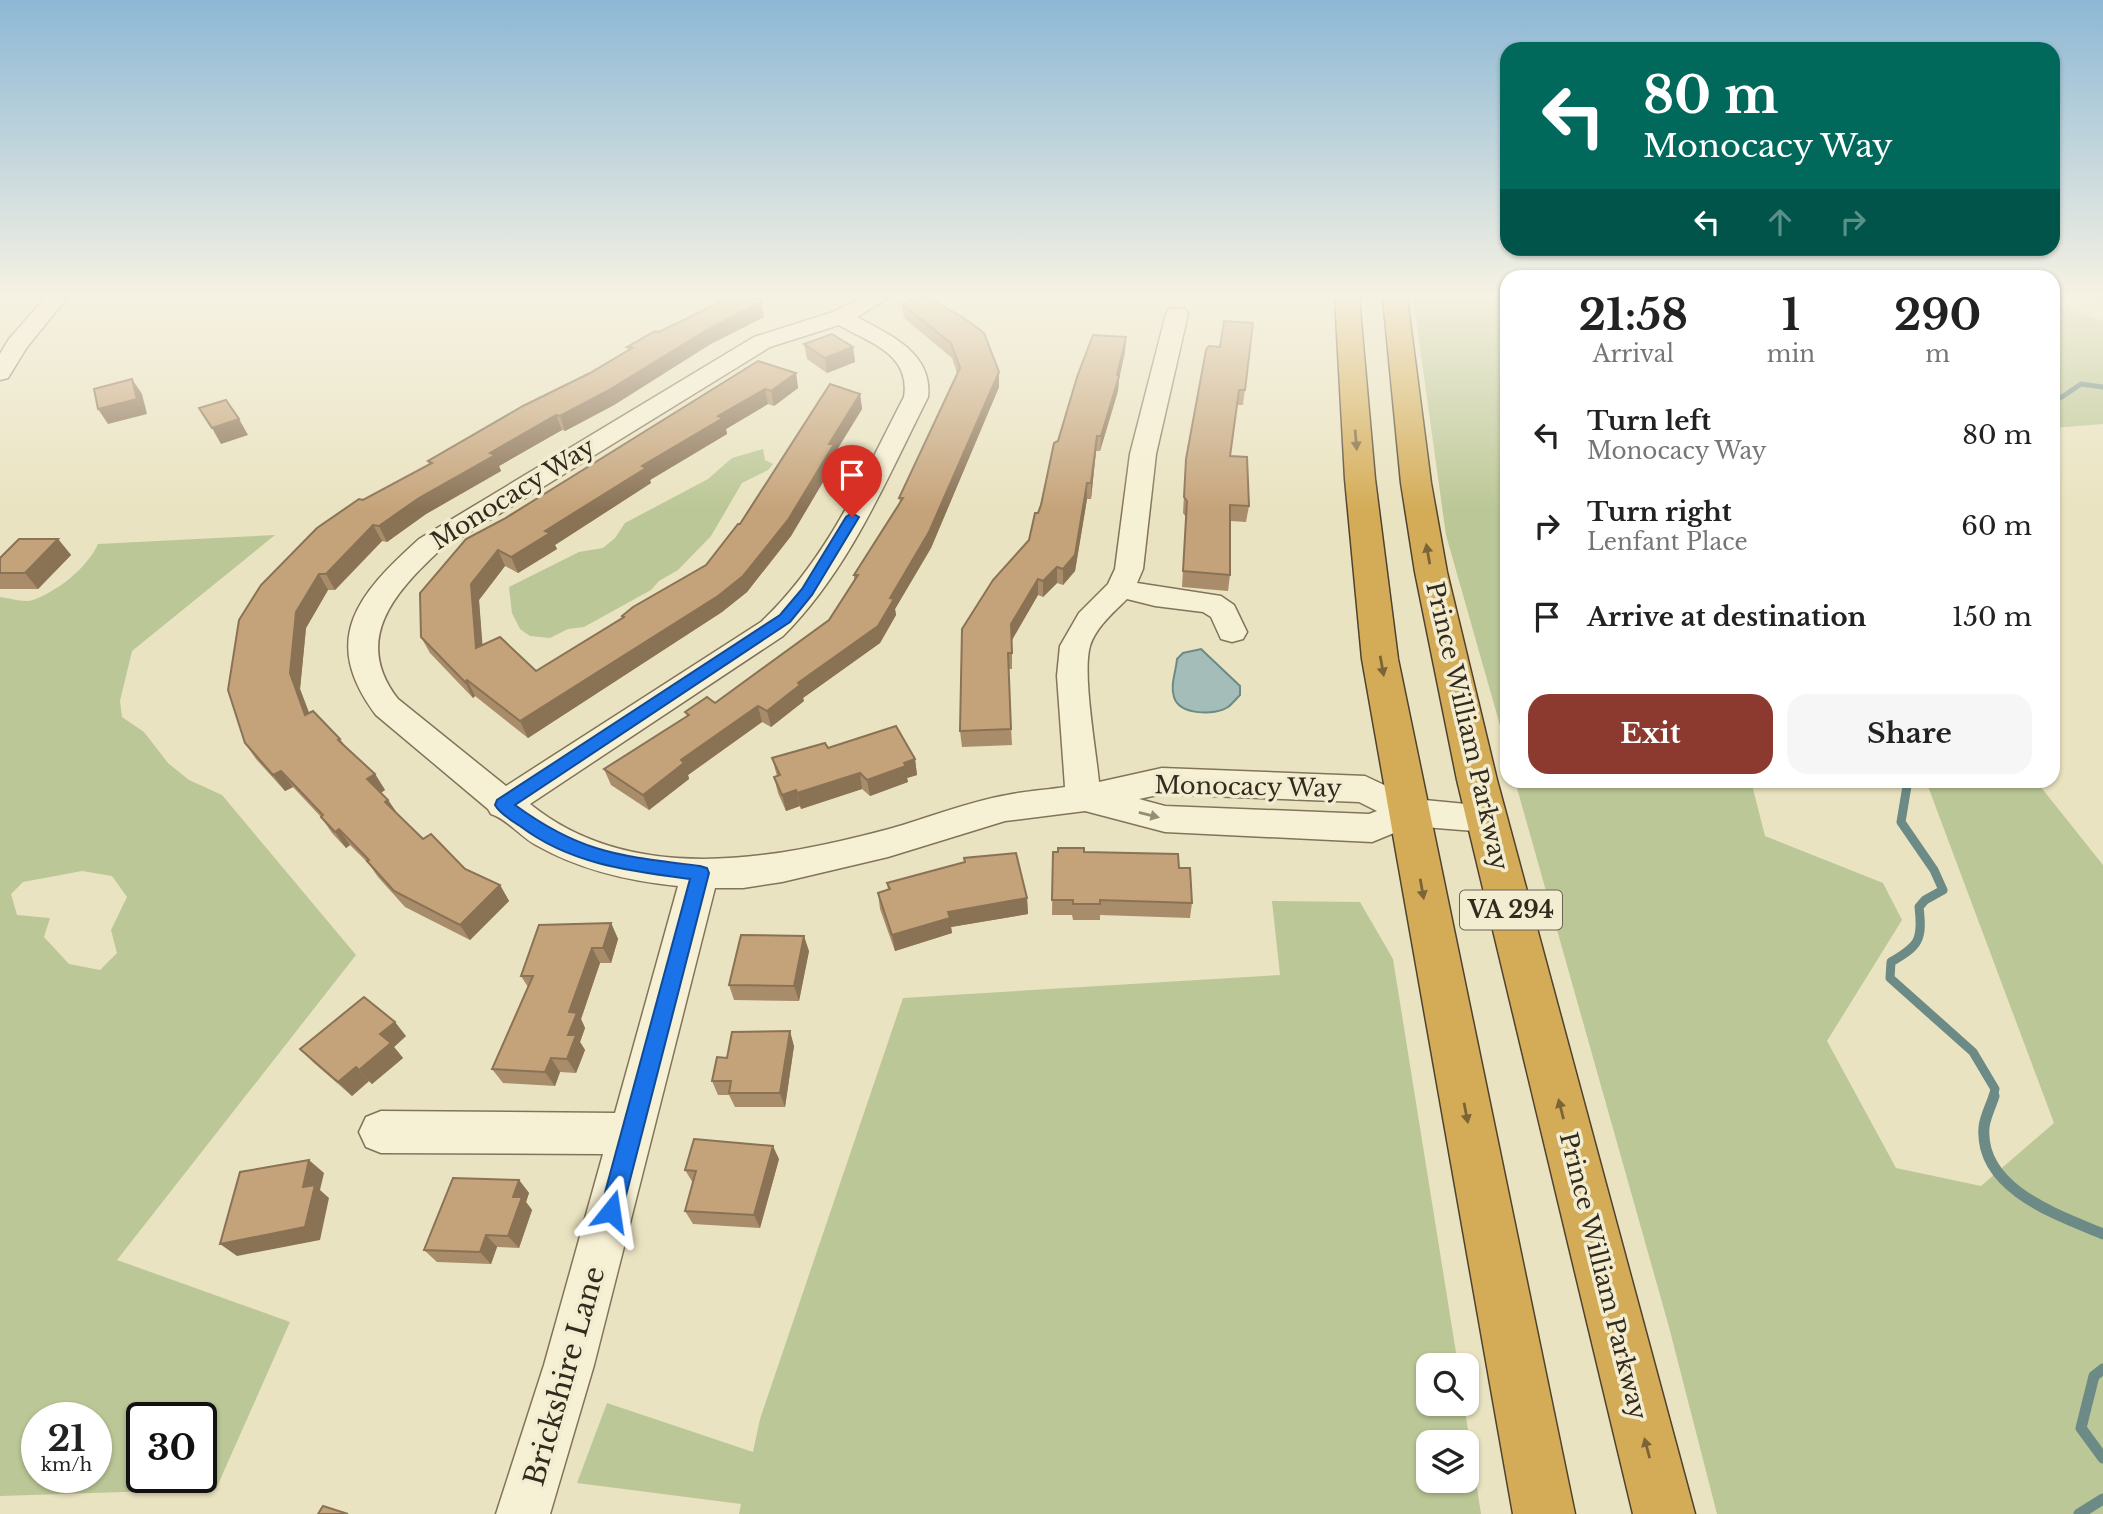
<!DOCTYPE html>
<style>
body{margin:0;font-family:"Libre Baskerville",serif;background:#f6f6f6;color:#222;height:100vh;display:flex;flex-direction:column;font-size:26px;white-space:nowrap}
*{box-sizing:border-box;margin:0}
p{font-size:23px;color:#767676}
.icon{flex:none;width:38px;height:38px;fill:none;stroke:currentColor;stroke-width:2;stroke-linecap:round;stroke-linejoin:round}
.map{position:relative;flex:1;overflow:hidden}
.side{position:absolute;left:1500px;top:270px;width:560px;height:518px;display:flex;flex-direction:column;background:#fff;border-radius:21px;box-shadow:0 2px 5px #0004}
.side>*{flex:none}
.hud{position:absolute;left:1500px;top:42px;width:560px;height:214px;border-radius:21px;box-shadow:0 2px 5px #0004;background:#00695c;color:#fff;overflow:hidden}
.fabs{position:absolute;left:1416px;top:1353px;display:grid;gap:14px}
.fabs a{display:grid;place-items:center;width:63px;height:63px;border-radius:14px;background:#fff;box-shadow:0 2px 5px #0004;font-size:35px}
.speed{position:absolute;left:21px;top:1402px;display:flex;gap:14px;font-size:35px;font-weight:700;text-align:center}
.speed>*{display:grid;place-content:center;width:91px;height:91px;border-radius:50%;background:#fff;box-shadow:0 2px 5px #0004;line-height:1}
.speed small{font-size:18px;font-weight:400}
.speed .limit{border:4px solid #111;border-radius:10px;background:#fff;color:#111}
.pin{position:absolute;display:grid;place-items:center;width:60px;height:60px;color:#fff;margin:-72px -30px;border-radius:50% 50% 50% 0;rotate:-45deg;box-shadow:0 0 7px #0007}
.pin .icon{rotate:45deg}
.me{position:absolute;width:77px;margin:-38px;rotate:15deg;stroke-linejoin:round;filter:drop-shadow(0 0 5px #0008)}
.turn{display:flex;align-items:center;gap:24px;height:147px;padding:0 28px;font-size:32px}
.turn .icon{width:91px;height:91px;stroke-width:2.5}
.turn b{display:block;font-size:49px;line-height:60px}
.lanes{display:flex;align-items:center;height:66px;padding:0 28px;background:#0003;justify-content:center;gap:35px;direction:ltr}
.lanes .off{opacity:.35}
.eta{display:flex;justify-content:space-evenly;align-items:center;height:119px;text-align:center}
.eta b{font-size:42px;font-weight:700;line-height:49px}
.button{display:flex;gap:14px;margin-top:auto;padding:14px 28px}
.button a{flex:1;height:80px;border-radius:21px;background:#8c3a2f;color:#fff;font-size:28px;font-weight:700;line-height:80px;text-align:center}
.button a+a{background:#f6f6f6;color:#222}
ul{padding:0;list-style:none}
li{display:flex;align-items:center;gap:21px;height:91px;padding:0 28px}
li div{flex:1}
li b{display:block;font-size:26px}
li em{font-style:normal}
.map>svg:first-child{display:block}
</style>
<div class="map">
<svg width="2103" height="1514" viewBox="0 0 2103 1514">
<rect width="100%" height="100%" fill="#eae3c1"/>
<g fill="#bbc796" fill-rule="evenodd">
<path d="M1413 298H1507V750L1446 535Z"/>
<path d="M2053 303 2103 321V424L2053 428Z"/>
<path d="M763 449 765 460 773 464 768 470 742 483 711 536 678 570 659 581 651 590 584 627 568 629 550 638 530 636 520 629 512 613 509 587 579 552 603 548 615 538 625 523 708 479 732 458Z"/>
<path d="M275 535 132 651 120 701 122 717 144 732 168 763 189 780 222 795 356 955 117 1260 290 1322 216 1489 0 1496V597C9 598 24 603 33 600 58 591 87 568 98 544ZM82 871 112 876 127 897 111 930 117 953 100 970 69 964 44 937 50 918 17 915 11 894 23 882ZM37 1418H96V1477H37ZM142 1418H201V1477H142Z"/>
<path d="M1515 781H1751L1765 836 1883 883 1902 920 1827 1041 1896 1168 1981 1186 2054 1123 1926 781H2036L2103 865V1514H1717L1669 1327Z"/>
<path d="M1272 901 1360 902 1393 959 1458 1365H1428V1404H1464L1481 1514H739L741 1504 577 1483 607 1403 753 1452 760 1419 903 998 1280 975ZM1466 1442V1480H1428V1442Z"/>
</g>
<path fill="#a4bdb8" stroke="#6c8a86" stroke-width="2" d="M1201 649 1240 686V695C1236 699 1232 704 1228 707 1215 716 1179 715 1174 697 1170 685 1176 672 1177 659L1183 653Z"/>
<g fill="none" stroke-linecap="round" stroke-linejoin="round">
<path stroke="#6c8a86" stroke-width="5" d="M2053 398 2062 397 2081 384 2103 387"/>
<path stroke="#6c8a86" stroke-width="9" d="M1908 780 1901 822 1934 870 1943 890 1925 900 1919 907C1923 940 1919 946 1891 962L1890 978 1973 1052 1995 1089 1993 1097"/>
<g stroke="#6c8a86" stroke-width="11">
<path d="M1994 1096C1991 1106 1985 1117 1984 1127 1979 1189 2058 1215 2103 1234"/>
<path d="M2103 1369 2094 1376 2081 1428 2103 1458"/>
<path d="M2079 1514 2103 1499"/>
</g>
<g stroke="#82745a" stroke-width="3">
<g id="minor">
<path d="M45 298H67L27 347 8 378 0 380V354L9 339Z"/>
<path d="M861 298H888L857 317C890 335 933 353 928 397 886 480 850 569 783 636L530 804C631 886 773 860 889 829 928 818 967 802 1007 795 1026 791 1046 790 1065 787L1057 676 1060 646 1079 613 1108 584 1115 569 1130 454 1166 314 1169 309H1185L1188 314 1156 454 1143 569 1137 583 1221 596 1234 605 1247 632 1243 639 1232 642 1221 639 1211 617 1203 612 1155 606 1127 599C1114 612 1096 627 1090 646 1082 673 1096 750 1099 782L1162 768 1365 776 1414 799 1487 806 1499 810 1504 819 1499 828 1487 832 1411 826 1372 842 1165 832 1085 811 1005 821 888 857 782 882 743 888H715L594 1365 550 1514H496L544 1365 603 1154 381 1153 366 1147 359 1132 366 1117 381 1111 615 1113 678 886C628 881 580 870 536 845 521 837 507 819 491 814L488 809 376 715C319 639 358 594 419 539L754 337 833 312ZM839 325C870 343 911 354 904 397 863 476 827 560 761 622L506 786 398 699C352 640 394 593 439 551L770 347ZM1162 794 1359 802 1377 811 1369 814 1165 806 1139 799Z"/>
</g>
</g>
<g stroke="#50422e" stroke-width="3">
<g id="highway">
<path d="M1335 298H1359L1375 479 1398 659 1575 1514H1513L1362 659 1345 479Z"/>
<path d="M1383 298H1407L1431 483 1447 572 1497 780 1695 1514H1633L1457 780 1415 572 1401 483Z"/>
</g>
</g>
<use href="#minor" fill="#f6f0d4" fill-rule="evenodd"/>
<use href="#highway" fill="#d4ac57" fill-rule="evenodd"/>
</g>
<g fill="#a98c69">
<path d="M2092 298H2103V302Z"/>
<path d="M902 304 999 372V387L931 548 895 609 896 615 880 643 803 698 804 701 771 727 762 722 688 775 689 779 649 810 611 785 604 769 687 716 685 712 715 703 829 620 854 580V575L900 503 899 498 957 373 952 358 904 318Z"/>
<path d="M764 317 709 345 614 405 565 431 562 430 499 466 501 471 426 514 387 542 382 541 335 590H328L306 628 300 689 309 713 340 739 346 747 375 774 385 790 381 793 388 800 397 813 423 839 465 869 500 885 509 901 470 940 405 907 378 877 369 864 350 845 346 848 332 833 321 817 293 787 285 791 256 759 245 743 228 690 363 500 429 465 428 461 590 373 629 351 627 347 659 332Z"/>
<path d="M1253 323 1243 405H1237L1230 456 1249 506 1246 522 1230 521V575L1228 591 1182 587 1186 517 1183 513 1186 459Z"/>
<path d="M1126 337 1125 352 1119 379 1118 391 1100 451H1096L1091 499H1087L1075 571 1063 585 1057 583 1043 597 1038 595 1012 640V669H1008L1012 745 962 747 960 731 1029 540 1038 513 1058 441Z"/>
<path d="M804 344 853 347 855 362 827 373 807 359Z"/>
<path d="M796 373 798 388 774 406 768 404 726 429 727 434 650 480 651 483 555 545 557 549 518 573 505 566 479 600 482 645 536 671 623 618 622 616 706 565 740 524 860 394 862 409 835 453 836 460 791 536 747 592 722 612 528 738 475 696 473 698 430 653 421 637 466 539Z"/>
<path d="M58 539 71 555 38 589H0V558Z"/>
<path d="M828 748 915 759 917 775 907 778 908 782 870 796 862 789 801 809 800 806 786 811 778 793 774 777 777 776 772 758Z"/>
<path d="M1053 852H1084L1179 868 1192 903 1190 918 1100 915V920H1073L1072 915H1052Z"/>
<path d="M887 883 1027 898 1028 914 951 927 952 933 895 951 880 909 878 893 888 890Z"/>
<path d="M611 923 618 939 611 963H600L581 1019 585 1028 580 1042 585 1050 576 1073 560 1072 555 1086 503 1083 492 1069 528 987 521 976Z"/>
<path d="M809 951 799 1001 734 1000 729 985Z"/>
<path d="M406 1036 394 1047 403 1058 372 1084 369 1081 352 1096 314 1063 300 1049Z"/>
<path d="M794 1046 785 1107H735L729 1095H718L712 1081 727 1058Z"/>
<path d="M779 1159 760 1228 693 1224 685 1211 693 1183 685 1170Z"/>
<path d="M519 1180 529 1193 526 1202 532 1210 519 1248 497 1247 491 1264 437 1262 424 1250Z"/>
</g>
<g fill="#8a7255">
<path d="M761 302 764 317 709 345 614 405 565 431 560 416 705 331Z"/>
<path d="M1126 337 1125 352 1119 379 1118 391 1100 451 1101 436Z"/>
<path d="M853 347 855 362 827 373 825 358Z"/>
<path d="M999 372V387L931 548 895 609 896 615 880 643 803 698 804 701 771 727 767 711 890 598Z"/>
<path d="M796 373 798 388 774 406 771 391Z"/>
<path d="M132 379 142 394 147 414 108 424 98 409Z"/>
<path d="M765 389 768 404 726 429 727 434 650 480 651 483 555 545 557 549 518 573 511 557 545 531 718 416Z"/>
<path d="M860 394 862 409 835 453 836 460 791 536 747 592 722 612 528 738 520 721 718 596 829 444Z"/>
<path d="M556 415 562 430 499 466 501 471 426 514 387 542 379 526 419 498 490 453Z"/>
<path d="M239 419 248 435 221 444 212 428Z"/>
<path d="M1097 436 1096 451 1091 499V483Z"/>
<path d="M1087 483V499L1075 571 1063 585V569Z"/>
<path d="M373 525 382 541 335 590 326 574Z"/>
<path d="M58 539 71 555 38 589 25 573Z"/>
<path d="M498 550 505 566 479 600 484 664 476 648 471 584Z"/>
<path d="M1057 567V583L1043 597V581Z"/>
<path d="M319 574 328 590 306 628 300 689 316 731 305 715 290 673 296 612Z"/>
<path d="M1038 579V595L1012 640V669L1011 624Z"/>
<path d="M467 680 475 696 473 698 465 682Z"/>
<path d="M758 706 762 722 688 775 689 779 649 810 643 795 681 760Z"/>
<path d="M915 759 917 775 907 778 908 782 870 796 867 780Z"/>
<path d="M281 771 293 787 285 791 273 775Z"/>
<path d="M860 773 862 789 801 809 797 793Z"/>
<path d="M375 774 385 790 377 795 367 779Z"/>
<path d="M796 790 800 806 786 811 782 795Z"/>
<path d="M388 800 399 816 385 802Z"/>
<path d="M339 829 350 845 346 848 335 832Z"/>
<path d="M500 885 509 901 470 940 460 925Z"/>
<path d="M1027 898 1028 914 951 927 952 933 895 951 892 935 948 912Z"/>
<path d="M611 923 618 939 611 963 603 948Z"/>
<path d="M804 936 809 951 799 1001 794 986Z"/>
<path d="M592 948 600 963 581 1019 585 1028 580 1042 585 1050 576 1073 567 1059 569 1012Z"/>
<path d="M395 1022 406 1036 394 1047 403 1058 372 1084 359 1070 380 1034Z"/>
<path d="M790 1031 794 1046 785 1107 780 1093Z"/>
<path d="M551 1058 560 1072 555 1086 545 1072Z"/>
<path d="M356 1067 369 1081 352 1096 338 1082Z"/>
<path d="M773 1146 779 1159 760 1228 754 1215Z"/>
<path d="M309 1160 324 1173 320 1190 329 1198 320 1240 237 1256 220 1244 303 1187Z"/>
<path d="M519 1180 529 1193 526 1202 532 1210 519 1248 508 1236 513 1197Z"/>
<path d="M486 1235 497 1247 491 1264 480 1252Z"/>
</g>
<g fill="#c5a37a" stroke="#8a7255" stroke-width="2">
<path d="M728 298H759L761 302 705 331 609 390 560 416 556 415 490 453 495 455 419 498 379 526 373 525 326 574H319L296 612 290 673 305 715 313 711 340 739 338 740 375 774 367 779 388 800 385 802 423 839 431 834 465 869 500 885 460 925 394 891 367 861 369 860 339 829 335 832 321 817 323 815 281 771 273 775 245 743 228 690 239 620 261 585 317 528 359 499 363 500 432 463 428 461 523 406 590 373 632 348 627 347 655 331 659 332Z"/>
<path d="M916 298H927L961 316 984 333 999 372 929 532 890 598 894 599 878 626 798 683 800 685 767 711 758 706 681 760 684 763 643 795 604 769 689 715 685 712 707 697 715 703 829 620 858 575H854L903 498H899L960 368 951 343 902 304Z"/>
<path d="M1224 321 1253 323 1245 390H1239L1230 456 1247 457 1249 506 1230 505V575L1183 571 1187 501 1184 497 1186 459 1206 350 1209 346 1220 347Z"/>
<path d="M832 334 853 347 825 358 804 344Z"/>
<path d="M1093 335 1126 337 1117 375 1119 376 1101 436H1097L1091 483H1087L1075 555 1063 569 1057 567 1043 581 1038 579 1011 624 1012 653H1008L1011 729 960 731 962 629 993 580 1029 540 1035 513H1038L1041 505 1054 443 1058 441 1077 377Z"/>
<path d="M758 361 796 373 771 391 765 389 718 416 723 418 642 466 646 468 545 531 550 533 511 557 498 550 471 584 476 648 500 637 536 671 624 617 622 616 633 607 706 565 738 524H740L830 384 860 394 829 444H834L788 520 743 576 718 596 520 721 467 680 465 682 421 637 420 593 466 539 504 519Z"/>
<path d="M132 379 137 399 98 409 94 389Z"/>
<path d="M226 400 239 419 212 428 199 408Z"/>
<path d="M19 539H58L25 573H0V558Z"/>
<path d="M896 726 915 759 904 763 906 766 867 780 860 773 797 793 796 790 782 795 774 777 780 775 772 758 825 743 828 748Z"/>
<path d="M1058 848H1084V852L1178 854 1179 868H1190L1192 903 1100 900V904H1073V900H1052L1053 852H1058Z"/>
<path d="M1016 853 1027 898 948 912 950 918 892 935 878 893 890 889 887 883 965 862 964 858Z"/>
<path d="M611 923 603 948H592L569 1012 577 1013 568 1035H576L567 1059 551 1058 545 1072 492 1069 533 976H521L539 925Z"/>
<path d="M741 935 804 936 794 986 729 985Z"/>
<path d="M364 997 395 1022 380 1034 391 1043 359 1070 356 1067 338 1082 300 1049Z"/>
<path d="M790 1031 780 1093H729L731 1081H712L717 1057 727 1058 732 1032Z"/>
<path d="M694 1139 773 1146 754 1215 685 1211 696 1171 685 1170Z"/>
<path d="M309 1160 303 1187 315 1185 305 1227 220 1244 240 1172Z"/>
<path d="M453 1178 519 1180 513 1197H522L508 1236 486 1235 480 1252 424 1250Z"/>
<path d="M323 1506 348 1514H318Z"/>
</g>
<defs><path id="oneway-solid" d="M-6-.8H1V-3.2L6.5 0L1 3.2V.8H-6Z" transform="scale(1.75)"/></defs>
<g fill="#7b6437">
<use href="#oneway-solid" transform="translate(1356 440) rotate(85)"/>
<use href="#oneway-solid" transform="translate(1428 554) rotate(-100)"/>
<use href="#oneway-solid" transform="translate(1382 666) rotate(80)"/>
<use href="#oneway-solid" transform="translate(1422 889) rotate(80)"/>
<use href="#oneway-solid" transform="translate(1561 1109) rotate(-104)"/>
<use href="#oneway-solid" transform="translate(1466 1113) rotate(79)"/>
<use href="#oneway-solid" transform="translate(1647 1448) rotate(-105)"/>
</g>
<use fill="#948d78" href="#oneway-solid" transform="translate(1149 815) rotate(14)"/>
<linearGradient id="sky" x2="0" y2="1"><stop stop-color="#8db8d5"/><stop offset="0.58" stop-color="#f6f2e3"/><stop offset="1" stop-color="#f6f2e3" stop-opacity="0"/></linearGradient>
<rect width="2103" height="510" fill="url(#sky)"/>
<path fill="#1a73e8" stroke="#114b97" stroke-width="2" d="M852 513 859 517 812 595 790 622 515 805C582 854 621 856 700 866L707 868 709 873 622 1211 619 1218 611 1222 603 1218 600 1211 690 879C629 871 570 864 520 826 511 820 500 814 495 805L497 800 780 615 802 589 846 517Z"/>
<g text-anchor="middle" stroke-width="7" stroke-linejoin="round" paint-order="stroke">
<rect fill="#f2ecd0" stroke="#6c6453" stroke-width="2" x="1460" y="890.5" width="102" height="39" rx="5"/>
<g font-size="23" font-weight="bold" fill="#332a1d">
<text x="1511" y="918">VA 294</text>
</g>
<g font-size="24" fill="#332a1d" stroke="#f2ecd0">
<text transform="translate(513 494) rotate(-32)" y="8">Monocacy Way</text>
<text transform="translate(1467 726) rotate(77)" y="8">Prince William Parkway</text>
<text transform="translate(1248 787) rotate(1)" y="8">Monocacy Way</text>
<text transform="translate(1603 1276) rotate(76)" y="8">Prince William Parkway</text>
</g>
<g font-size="28" fill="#332a1d" stroke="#f2ecd0">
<text transform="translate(564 1376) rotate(-74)" y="10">Brickshire Lane</text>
</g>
</g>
</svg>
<div class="fabs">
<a><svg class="icon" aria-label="search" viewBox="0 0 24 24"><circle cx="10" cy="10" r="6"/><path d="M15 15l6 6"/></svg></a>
<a><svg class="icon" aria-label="layers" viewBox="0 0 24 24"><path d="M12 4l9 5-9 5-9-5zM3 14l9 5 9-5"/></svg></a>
</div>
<div class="speed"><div>21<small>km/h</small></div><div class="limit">30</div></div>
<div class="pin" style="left:852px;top:517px;background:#d93025"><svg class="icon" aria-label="arrive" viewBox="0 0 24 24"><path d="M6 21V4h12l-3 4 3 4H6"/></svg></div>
<svg class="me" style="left:611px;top:1211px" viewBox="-20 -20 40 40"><path d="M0-17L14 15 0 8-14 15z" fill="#1a73e8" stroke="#fff" stroke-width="4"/></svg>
<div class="hud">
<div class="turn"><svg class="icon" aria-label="left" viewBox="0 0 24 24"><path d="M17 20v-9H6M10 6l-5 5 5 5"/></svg><div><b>80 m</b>Monocacy Way</div></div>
<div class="lanes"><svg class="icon" aria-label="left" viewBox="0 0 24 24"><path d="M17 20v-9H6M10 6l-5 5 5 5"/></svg><svg class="icon off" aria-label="ahead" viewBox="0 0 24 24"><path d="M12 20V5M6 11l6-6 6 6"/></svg><svg class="icon off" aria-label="right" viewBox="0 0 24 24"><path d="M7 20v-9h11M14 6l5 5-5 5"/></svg></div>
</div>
<section class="side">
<div class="eta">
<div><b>21:58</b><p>Arrival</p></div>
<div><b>1</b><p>min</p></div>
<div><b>290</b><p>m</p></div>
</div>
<ul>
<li><svg class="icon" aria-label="left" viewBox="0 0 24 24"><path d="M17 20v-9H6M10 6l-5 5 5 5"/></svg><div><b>Turn left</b><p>Monocacy Way</p></div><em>80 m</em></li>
<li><svg class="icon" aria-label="right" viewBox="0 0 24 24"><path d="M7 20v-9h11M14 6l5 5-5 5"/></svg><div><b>Turn right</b><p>Lenfant Place</p></div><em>60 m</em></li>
<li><svg class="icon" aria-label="arrive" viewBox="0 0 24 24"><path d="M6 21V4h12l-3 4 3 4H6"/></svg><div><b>Arrive at destination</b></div><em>150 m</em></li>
</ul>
<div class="button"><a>Exit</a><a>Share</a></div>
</section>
</div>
